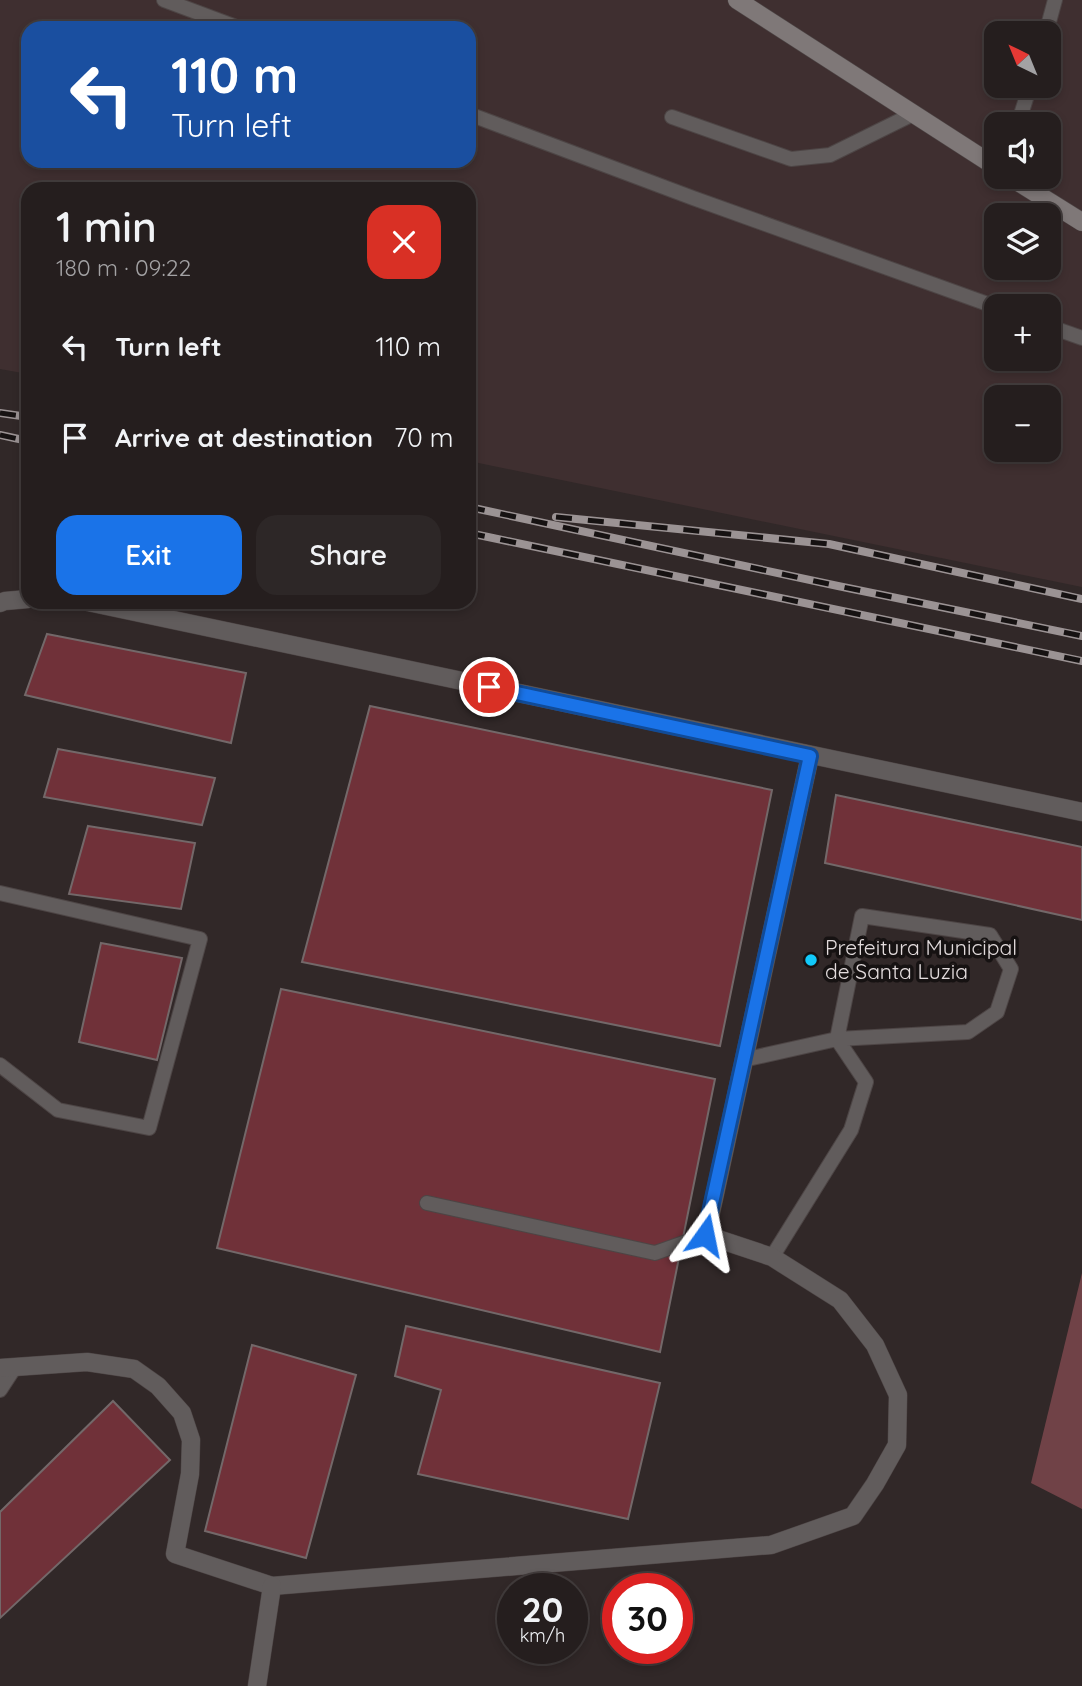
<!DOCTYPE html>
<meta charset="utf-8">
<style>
body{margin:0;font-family:Quicksand,sans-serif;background:#2d2727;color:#f1f3f6;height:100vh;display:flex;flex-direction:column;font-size:26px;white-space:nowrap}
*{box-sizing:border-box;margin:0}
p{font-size:23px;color:#a3a2a4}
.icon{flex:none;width:38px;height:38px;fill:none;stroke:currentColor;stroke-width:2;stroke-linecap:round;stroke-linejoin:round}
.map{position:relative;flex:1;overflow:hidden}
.sheet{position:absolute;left:21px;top:182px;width:455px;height:427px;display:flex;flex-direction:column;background:#251e1e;border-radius:21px;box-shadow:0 4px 10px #0003,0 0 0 2px #423c3c}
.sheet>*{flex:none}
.guide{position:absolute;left:21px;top:21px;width:455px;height:147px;border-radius:21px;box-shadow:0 4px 10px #0003,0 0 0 2px #423c3c;background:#1a4fa0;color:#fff;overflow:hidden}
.needle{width:46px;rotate:317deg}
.fabs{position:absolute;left:984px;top:21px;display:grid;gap:14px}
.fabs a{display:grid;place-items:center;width:77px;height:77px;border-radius:14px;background:#251e1e;box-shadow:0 4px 10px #0003,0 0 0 2px #423c3c;font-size:35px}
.speed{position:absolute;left:497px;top:1573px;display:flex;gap:14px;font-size:35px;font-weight:700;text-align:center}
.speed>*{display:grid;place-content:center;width:91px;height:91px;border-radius:50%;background:#251e1e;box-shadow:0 4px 10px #0003,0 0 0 2px #423c3c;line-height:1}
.speed small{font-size:18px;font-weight:400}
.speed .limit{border:10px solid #d22;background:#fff;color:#111}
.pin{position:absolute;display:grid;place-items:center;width:60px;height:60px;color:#fff;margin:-30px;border:4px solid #fff;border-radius:50%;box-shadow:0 2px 7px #0007}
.me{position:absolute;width:77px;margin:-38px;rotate:12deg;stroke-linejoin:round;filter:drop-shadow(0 0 5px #0008)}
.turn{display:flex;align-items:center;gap:24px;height:147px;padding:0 35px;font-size:32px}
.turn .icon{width:91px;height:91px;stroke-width:2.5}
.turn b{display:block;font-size:49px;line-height:60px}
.round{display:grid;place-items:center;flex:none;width:74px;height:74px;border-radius:21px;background:#2d2727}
.head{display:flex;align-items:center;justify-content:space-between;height:119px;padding:0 35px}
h1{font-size:42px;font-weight:600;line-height:52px}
.primary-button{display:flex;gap:14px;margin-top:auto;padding:14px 35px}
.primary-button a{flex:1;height:80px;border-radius:21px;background:#1a73e8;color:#fff;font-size:28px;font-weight:600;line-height:80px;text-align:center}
.primary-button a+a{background:#2d2727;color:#f1f3f6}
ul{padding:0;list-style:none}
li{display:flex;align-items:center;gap:21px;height:91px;padding:0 35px}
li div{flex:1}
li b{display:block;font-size:26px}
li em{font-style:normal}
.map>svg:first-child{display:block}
</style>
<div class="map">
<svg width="1082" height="1686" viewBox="0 0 1082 1686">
<rect width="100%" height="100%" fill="#312828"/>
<path fill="#3f2f30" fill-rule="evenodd" d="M0 0H1082V587L469 461V189H28V374L0 369ZM28 28H469V161H28ZM996 33H1048V86H996ZM996 124H1048V177H996ZM996 215H1048V268H996ZM996 306H1048V359H996ZM996 397H1048V450H996Z"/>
<path fill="#704247" d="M1082 1273V1509L1031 1483Z"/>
<g fill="#703139" stroke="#736869" stroke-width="2">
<path d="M47 634 246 673 231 743 25 695Z"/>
<path d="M370 706 772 790 720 1046 302 962Z"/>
<path d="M58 749 215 778 202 825 44 797Z"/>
<path d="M836 795 1082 847V920L825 863Z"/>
<path d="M88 826 195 843 181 909 69 894Z"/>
<path d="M101 943 182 958 157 1060 79 1042Z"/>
<path d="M281 989 715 1079 660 1352 217 1248Z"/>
<path d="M406 1326 660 1383 628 1519 418 1474 441 1390 395 1376Z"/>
<path d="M252 1345 356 1375 306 1558 205 1531Z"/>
<path d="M113 1401 170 1460 0 1618V1512Z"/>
</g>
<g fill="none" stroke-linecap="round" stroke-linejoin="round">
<g stroke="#4d4545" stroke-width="16">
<g id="lane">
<path d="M164 0 239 28"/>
<path d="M1046 33 1055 0"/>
<path d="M469 114 693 198 996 307"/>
<path d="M672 117 791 159 830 155 913 114"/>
<path d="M1018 124 1030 86"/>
<path d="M1048 326 1082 338"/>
<path d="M0 893 200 939 149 1128 58 1110 0 1065"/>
<path d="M743 1060 837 1039 968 1032 997 1012 1011 969 990 935 862 916 837 1039 866 1082 851 1130 772 1257"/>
<path d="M427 1203 655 1253 706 1235"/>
<path d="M0 1390 15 1367"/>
</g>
</g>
<g stroke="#4d4545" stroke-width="19">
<g id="street">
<path d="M88 602 1082 812"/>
<path d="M0 603 5 601 28 599"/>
<path d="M0 1368 87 1362 134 1369 158 1386 182 1413 191 1440 190 1474 175 1554 272 1586 771 1545 853 1516 875 1484 897 1445 898 1395 875 1345 840 1300 772 1257 706 1235 810 756"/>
<path d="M257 1686 272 1586"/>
</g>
</g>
<g stroke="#4d4545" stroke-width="19">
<g id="secondary">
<path d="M737 0 996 167"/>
<path d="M1010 177 1082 222"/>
</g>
</g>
<use href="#lane" stroke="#615c5c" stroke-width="14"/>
<use href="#street" stroke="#615c5c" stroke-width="18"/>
<use href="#secondary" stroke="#7f7878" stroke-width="18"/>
<g stroke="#9b9394" stroke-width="8">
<g id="rail">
<path d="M0 413 28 417"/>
<path d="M0 435 28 441"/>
<path d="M469 507 838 586 1082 636"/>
<path d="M556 517 829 544 1082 599"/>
<path d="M469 533 1082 661"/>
</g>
</g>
<use href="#rail" stroke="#161212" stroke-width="5" stroke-dasharray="16" stroke-linecap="butt"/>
</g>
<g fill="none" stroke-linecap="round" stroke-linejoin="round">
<g stroke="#114b97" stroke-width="18">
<path id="route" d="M489 687 810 756 705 1235"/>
</g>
<use href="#route" stroke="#1a73e8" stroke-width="12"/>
</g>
<circle fill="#12cafb" stroke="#161212" stroke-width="2.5" cx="811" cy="960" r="7"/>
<g text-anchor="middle" stroke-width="7" stroke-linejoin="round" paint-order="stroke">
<g font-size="21" fill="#e3dcdd" stroke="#161212" text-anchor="start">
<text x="825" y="955">Prefeitura Municipal<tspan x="825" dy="24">de Santa Luzia</tspan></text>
</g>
</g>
</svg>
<div class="fabs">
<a><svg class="needle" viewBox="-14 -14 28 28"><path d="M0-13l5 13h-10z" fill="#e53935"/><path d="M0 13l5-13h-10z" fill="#a3a2a4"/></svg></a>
<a><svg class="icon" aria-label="sound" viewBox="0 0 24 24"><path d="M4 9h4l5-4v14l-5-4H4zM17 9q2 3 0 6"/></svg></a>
<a><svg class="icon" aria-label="layers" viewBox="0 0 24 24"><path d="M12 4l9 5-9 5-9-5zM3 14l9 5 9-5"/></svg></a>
<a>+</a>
<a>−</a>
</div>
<div class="speed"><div>20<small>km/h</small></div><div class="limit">30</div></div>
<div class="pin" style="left:489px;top:687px;background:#d93025"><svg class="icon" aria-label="arrive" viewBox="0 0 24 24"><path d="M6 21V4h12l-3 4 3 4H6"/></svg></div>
<svg class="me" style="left:705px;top:1235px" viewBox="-20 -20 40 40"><path d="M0-17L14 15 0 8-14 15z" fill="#1a73e8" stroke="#fff" stroke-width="4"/></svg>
<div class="guide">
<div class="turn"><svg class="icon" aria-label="left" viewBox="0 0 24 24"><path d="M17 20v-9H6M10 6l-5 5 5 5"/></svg><div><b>110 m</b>Turn left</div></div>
</div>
<section class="sheet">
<div class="head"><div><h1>1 min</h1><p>180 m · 09:22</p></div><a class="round" style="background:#d93025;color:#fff"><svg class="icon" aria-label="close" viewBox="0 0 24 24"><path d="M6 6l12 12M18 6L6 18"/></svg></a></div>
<ul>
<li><svg class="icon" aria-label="left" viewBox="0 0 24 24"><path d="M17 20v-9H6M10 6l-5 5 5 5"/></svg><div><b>Turn left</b></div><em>110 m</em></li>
<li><svg class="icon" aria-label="arrive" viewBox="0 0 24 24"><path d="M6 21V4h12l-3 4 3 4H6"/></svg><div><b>Arrive at destination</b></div><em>70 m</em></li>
</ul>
<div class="primary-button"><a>Exit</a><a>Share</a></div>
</section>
</div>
